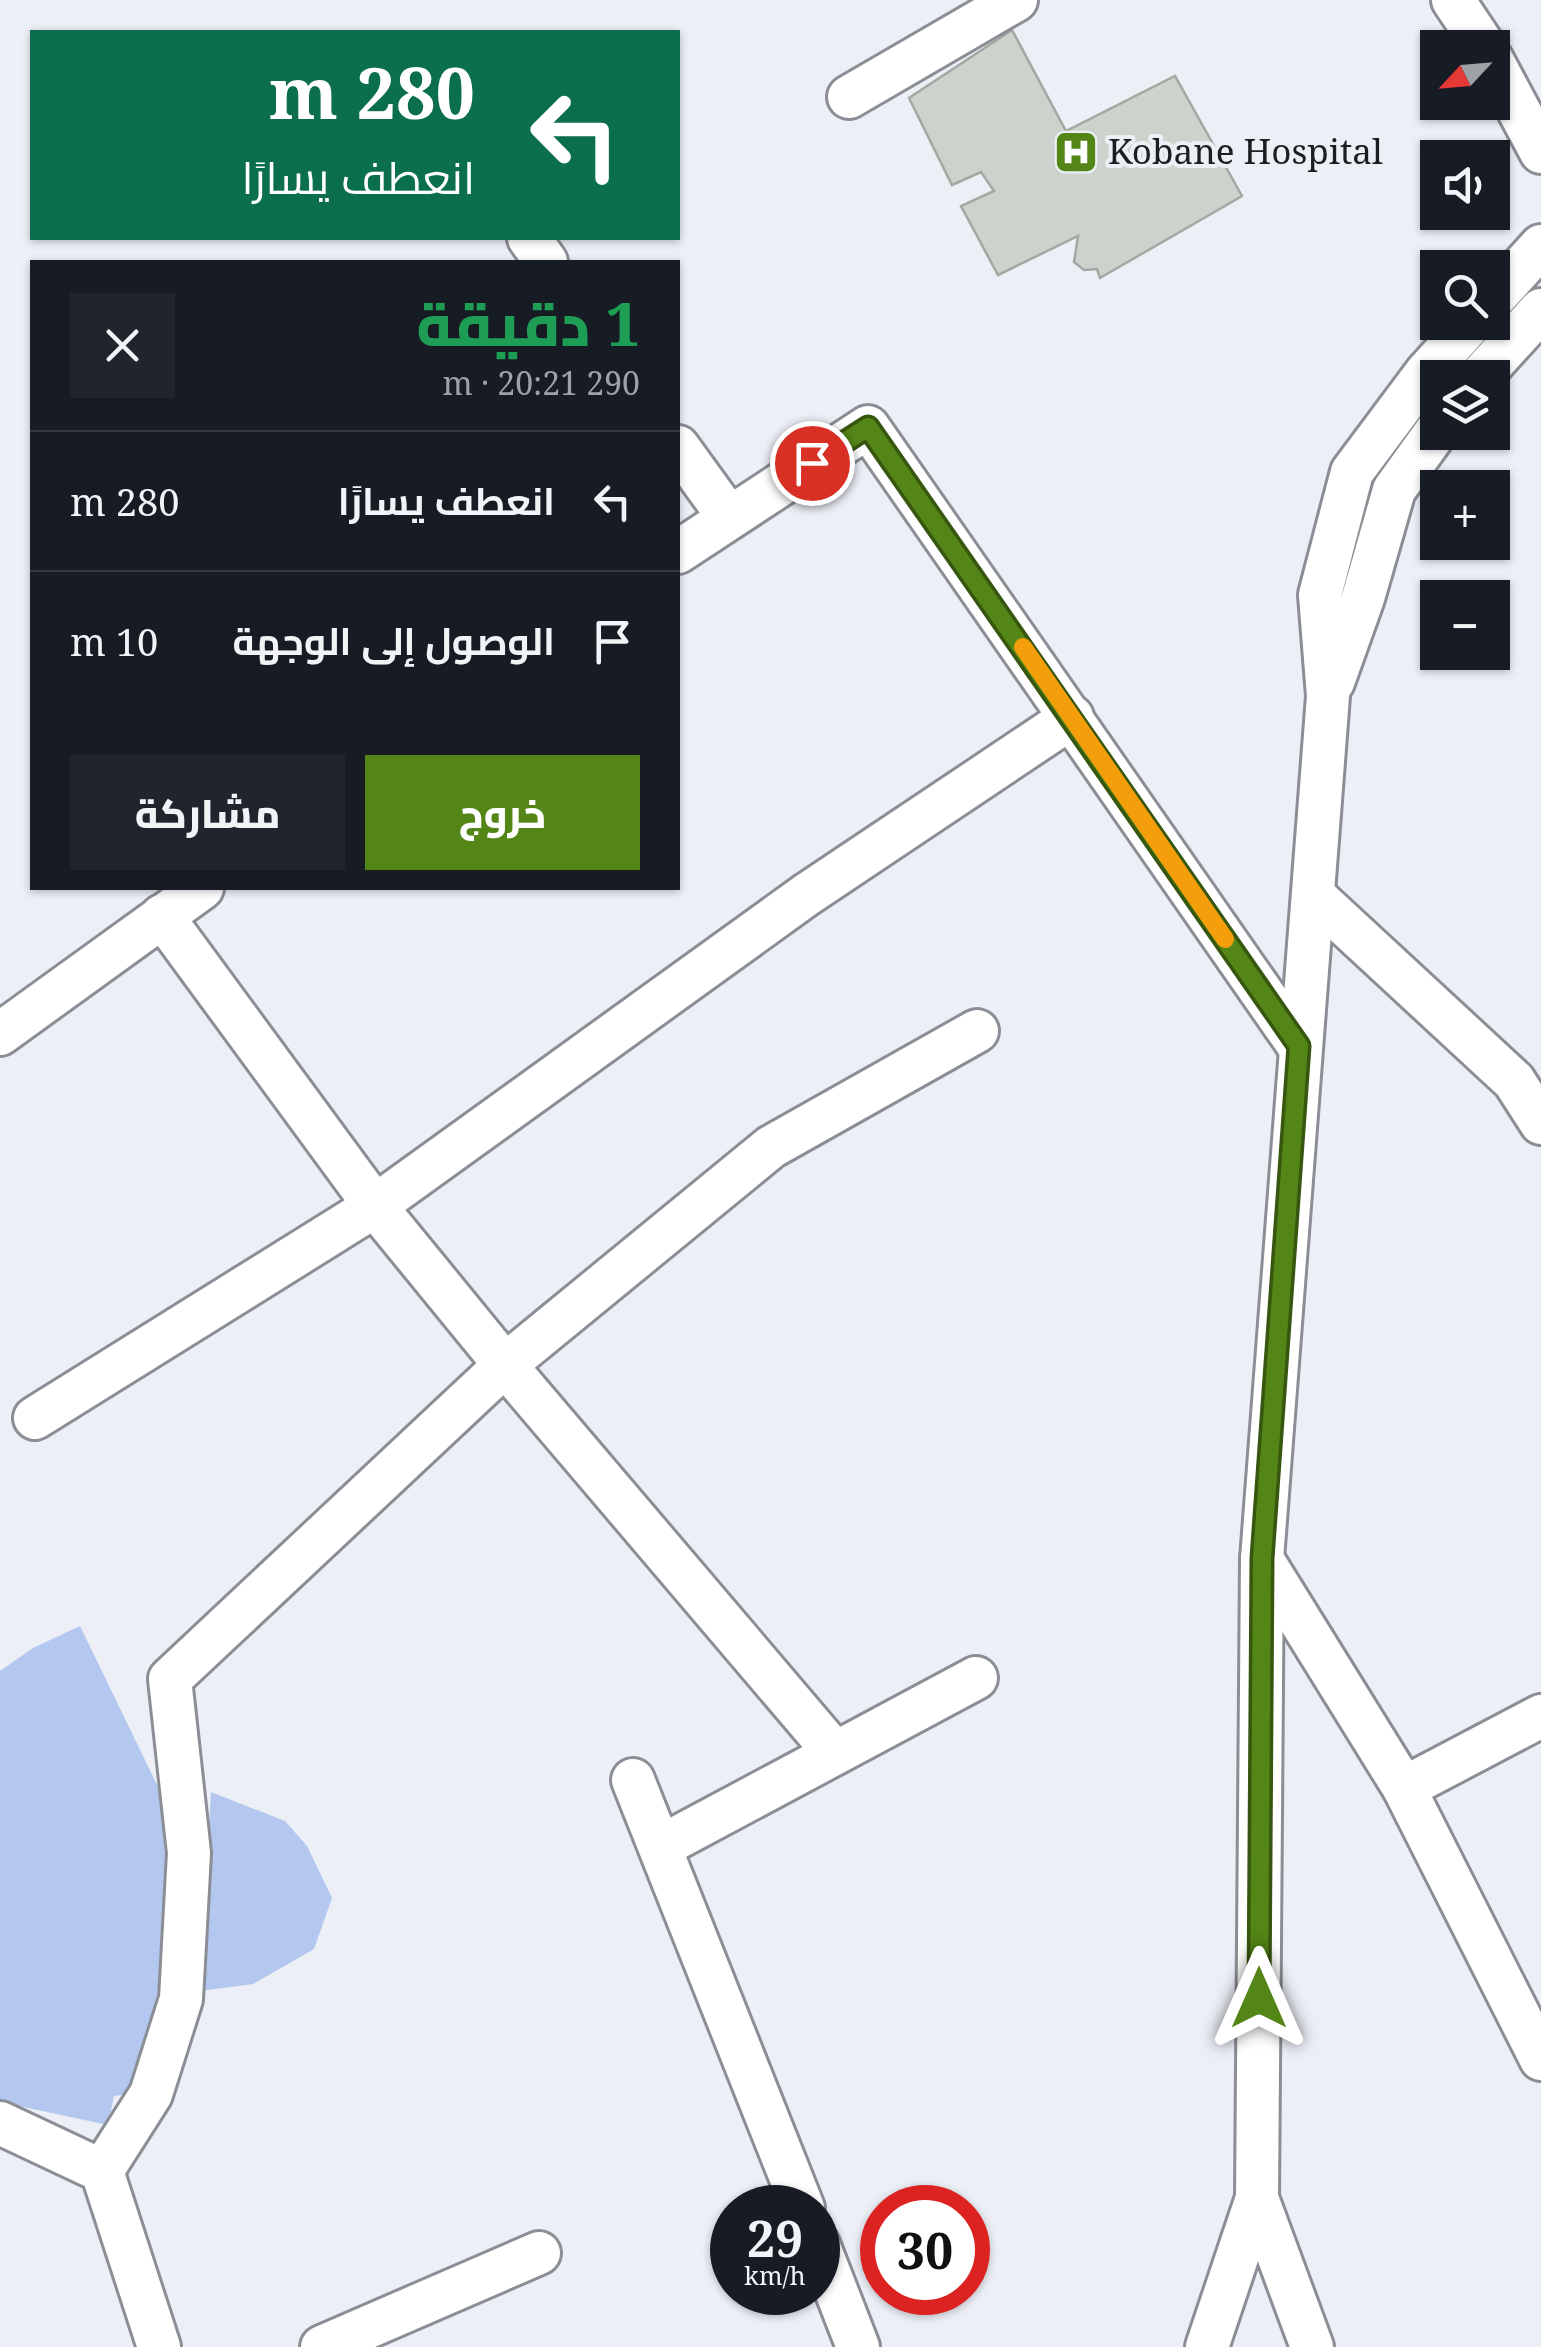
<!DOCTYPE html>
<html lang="ar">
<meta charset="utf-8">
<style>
body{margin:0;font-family:"Noto Serif",Cairo,serif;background:#20242c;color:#f1f3f6;direction:rtl;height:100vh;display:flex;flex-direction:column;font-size:38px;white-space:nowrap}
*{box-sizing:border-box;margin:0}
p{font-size:32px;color:#9ea1a6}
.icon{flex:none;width:55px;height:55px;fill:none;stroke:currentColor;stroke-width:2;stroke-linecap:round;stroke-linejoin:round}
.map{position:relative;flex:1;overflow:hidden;direction:ltr}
.sheet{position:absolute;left:30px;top:260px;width:650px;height:630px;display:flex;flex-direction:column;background:#171b24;border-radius:0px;box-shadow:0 2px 8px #0004;direction:rtl}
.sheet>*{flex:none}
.guide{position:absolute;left:30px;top:30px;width:650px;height:210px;border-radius:0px;box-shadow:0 2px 8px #0004;direction:rtl;background:#0b6e4f;color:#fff;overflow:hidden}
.needle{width:65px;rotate:244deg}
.tools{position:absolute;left:1420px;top:30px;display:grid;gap:20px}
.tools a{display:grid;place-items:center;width:90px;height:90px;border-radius:0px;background:#171b24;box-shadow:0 2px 8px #0004;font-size:50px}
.speed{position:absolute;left:710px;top:2185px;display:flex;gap:20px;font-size:50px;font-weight:700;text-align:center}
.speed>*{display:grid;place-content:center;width:130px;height:130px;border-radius:50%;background:#171b24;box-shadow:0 2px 8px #0004;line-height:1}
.speed small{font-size:25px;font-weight:400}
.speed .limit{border:15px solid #d22;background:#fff;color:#111}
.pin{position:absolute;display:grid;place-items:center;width:85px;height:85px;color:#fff;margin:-42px;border:5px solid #fff;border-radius:50%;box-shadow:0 2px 10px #0007}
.me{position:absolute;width:110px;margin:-55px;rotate:0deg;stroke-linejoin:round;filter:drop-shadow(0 0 8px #0008)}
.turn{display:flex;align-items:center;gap:35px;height:210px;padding:0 40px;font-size:45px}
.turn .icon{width:130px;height:130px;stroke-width:2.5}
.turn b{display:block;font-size:70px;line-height:85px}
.round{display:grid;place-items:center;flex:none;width:105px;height:105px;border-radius:0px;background:#20242c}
.overview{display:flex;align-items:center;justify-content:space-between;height:170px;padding:0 40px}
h1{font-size:60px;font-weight:800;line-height:75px;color:#1e9e55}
.cta{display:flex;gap:20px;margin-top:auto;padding:20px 40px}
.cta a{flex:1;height:115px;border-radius:0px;background:#548517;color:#fff;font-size:40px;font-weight:800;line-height:115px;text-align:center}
.cta a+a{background:#20242c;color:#f1f3f6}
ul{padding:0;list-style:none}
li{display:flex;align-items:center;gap:30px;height:140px;padding:0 40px;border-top:2px solid #363941}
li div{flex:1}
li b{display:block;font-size:38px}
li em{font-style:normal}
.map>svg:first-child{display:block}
</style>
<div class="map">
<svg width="1541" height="2347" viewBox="0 0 1541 2347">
<rect width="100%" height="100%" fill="#eceff6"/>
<g fill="#b3c7ef">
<path d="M80 1626 160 1791 173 1850V1930L136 2093 114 2096 108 2125 0 2102V1671L33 1648Z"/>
<path d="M211 1792 285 1821 307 1846 332 1898 314 1949 253 1984 200 1991Z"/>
</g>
<path fill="#ced2cc" stroke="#a5a8a2" stroke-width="2.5" d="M1012 30 1066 131 1175 76 1242 196 1100 278 1097 269 1084 270 1074 262 1078 236 998 275 961 206 994 191 981 172 952 185 909 98Z"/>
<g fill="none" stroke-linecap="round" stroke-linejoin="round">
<g stroke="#8b8e94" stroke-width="48">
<g id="minor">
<path d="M1453 0 1485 48"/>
<path d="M1492 60 1541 152"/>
<path d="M849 97 1016 0"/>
<path d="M529 238 546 262"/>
<path d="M1492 300 1541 246"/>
<path d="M1479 378 1541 310"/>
<path d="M678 447 728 516"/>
<path d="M678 552 868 427 1299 1046"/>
<path d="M1333 682 1363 598 1394 490 1438 429"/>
<path d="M1313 895 1514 1081 1541 1123"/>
<path d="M162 916 375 1206 505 1365 835 1753"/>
<path d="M0 1034 202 888"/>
<path d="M35 1418 375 1206 806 895 1072 717"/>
<path d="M1262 1559 1404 1788 1541 2059"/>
<path d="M633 1780 803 2208"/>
<path d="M1404 1788 1541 1716"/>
<path d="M660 1847 976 1678"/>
<path d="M0 2123 102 2171 159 2347"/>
<path d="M102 2171 151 2094 181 1999 189 1853 170 1679 505 1365 771 1147 977 1031"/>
<path d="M1257 2198 1312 2347"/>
<path d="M818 2244 858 2347"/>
<path d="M322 2347 539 2253"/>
<path d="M1207 2347 1257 2198 1262 1559 1328 696 1320 595 1352 472 1426 373 1472 322"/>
</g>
</g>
<use href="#minor" stroke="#fff" stroke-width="42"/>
</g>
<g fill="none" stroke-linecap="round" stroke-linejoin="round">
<g stroke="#37560f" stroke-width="25">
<path id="route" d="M812 463 868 427 1299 1046 1262 1558 1259 1998"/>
</g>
<use href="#route" stroke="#548517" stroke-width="18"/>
<path stroke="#f59e0b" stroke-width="18" d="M1023 647 1225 939"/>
</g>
<defs>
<g id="hospital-square" transform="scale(2.25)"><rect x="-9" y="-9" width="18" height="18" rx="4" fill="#548517" stroke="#eceff6"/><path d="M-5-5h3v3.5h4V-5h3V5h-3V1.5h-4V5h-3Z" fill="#fff"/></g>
</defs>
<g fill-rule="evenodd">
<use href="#hospital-square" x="1076" y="152"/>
</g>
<g text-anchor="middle" stroke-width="8" stroke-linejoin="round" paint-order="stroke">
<g font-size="35" fill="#1d1e21" stroke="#eceff6" text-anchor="start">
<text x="1108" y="164">Kobane Hospital</text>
</g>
</g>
</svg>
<div class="tools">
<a><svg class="needle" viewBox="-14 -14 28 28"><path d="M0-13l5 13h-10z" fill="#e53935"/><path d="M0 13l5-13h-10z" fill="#9ea1a6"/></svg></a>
<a><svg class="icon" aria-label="sound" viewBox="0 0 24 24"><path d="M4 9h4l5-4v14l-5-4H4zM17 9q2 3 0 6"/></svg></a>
<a><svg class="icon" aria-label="search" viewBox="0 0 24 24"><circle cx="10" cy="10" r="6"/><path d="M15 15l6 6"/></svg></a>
<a><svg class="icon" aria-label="layers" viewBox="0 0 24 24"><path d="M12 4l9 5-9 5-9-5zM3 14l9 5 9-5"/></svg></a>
<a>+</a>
<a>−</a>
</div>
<div class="speed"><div>29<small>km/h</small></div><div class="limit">30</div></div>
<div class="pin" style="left:812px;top:463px;background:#d93025"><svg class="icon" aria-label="arrive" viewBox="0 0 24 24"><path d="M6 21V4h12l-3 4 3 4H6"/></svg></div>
<svg class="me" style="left:1259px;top:1998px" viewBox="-20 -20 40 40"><path d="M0-17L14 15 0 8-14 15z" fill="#548517" stroke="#fff" stroke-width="4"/></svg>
<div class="guide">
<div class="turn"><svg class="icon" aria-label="left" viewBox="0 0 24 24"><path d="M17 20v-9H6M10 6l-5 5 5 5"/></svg><div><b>280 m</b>انعطف يسارًا</div></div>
</div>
<section class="sheet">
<div class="overview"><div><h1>1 دقيقة</h1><p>290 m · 20:21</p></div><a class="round"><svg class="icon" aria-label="close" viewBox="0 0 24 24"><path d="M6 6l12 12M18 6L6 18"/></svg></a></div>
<ul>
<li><svg class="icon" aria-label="left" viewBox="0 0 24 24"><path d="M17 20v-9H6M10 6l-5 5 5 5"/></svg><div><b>انعطف يسارًا</b></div><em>280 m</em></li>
<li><svg class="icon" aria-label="arrive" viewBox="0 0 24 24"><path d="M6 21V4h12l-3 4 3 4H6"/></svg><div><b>الوصول إلى الوجهة</b></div><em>10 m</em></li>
</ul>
<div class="cta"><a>خروج</a><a>مشاركة</a></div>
</section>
</div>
